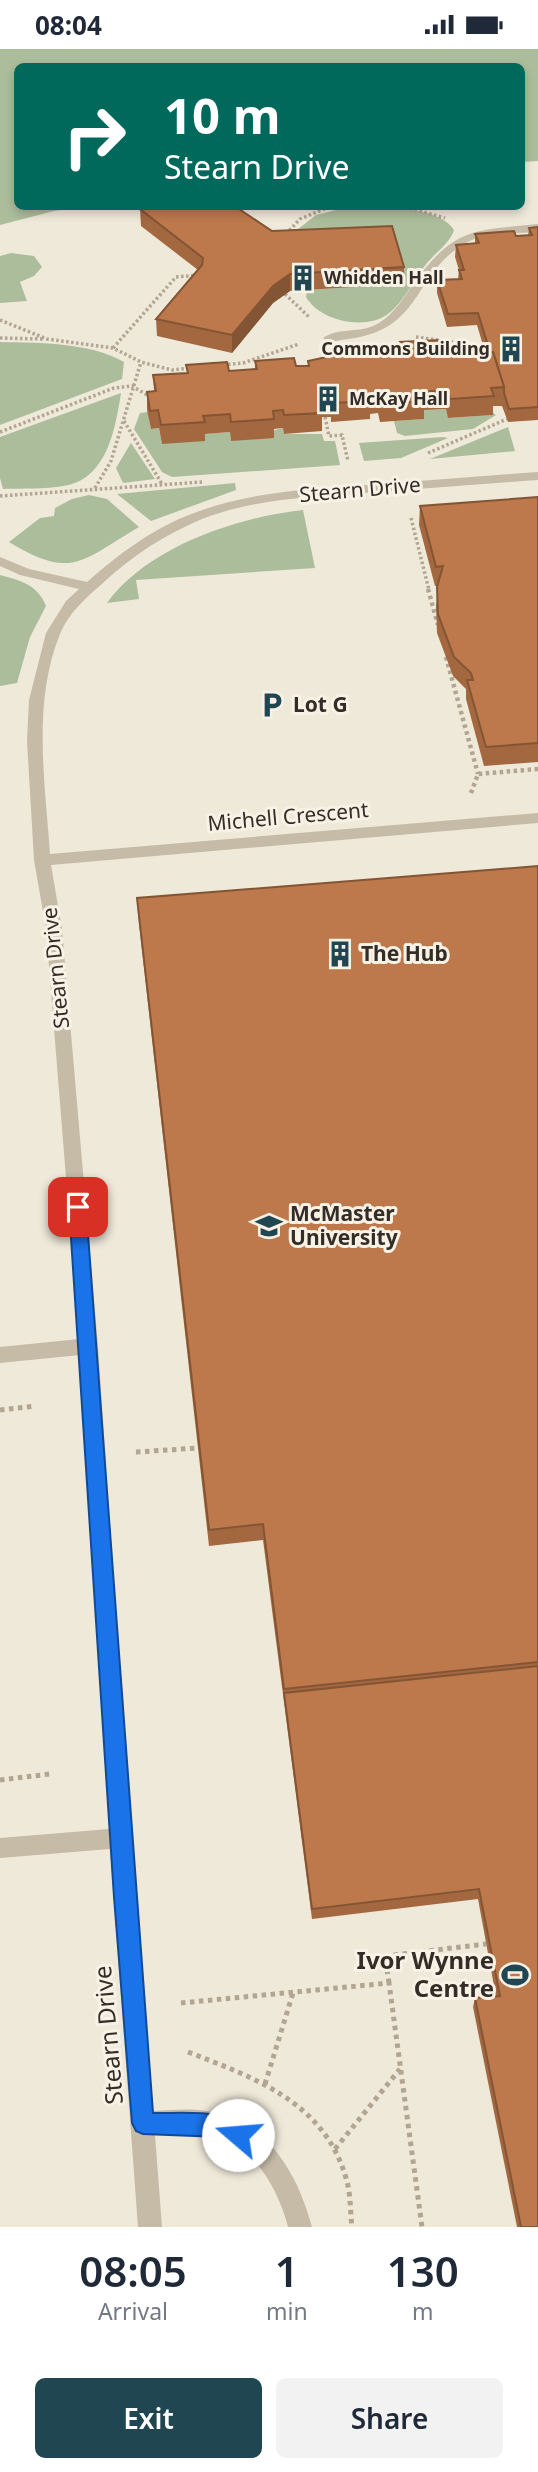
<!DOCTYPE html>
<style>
body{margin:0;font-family:"Noto Sans",sans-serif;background:#f2f2f3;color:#1f2937;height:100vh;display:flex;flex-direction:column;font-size:26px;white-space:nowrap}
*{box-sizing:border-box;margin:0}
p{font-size:23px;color:#747a83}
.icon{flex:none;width:38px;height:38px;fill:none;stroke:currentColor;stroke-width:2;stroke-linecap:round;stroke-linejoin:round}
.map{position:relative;height:2178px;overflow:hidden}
.details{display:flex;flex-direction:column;background:#fff;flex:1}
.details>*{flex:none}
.banner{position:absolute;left:14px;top:14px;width:511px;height:147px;border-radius:10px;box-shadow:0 4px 10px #0003;background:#00695c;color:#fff;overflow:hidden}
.pin{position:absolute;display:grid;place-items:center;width:60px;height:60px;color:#fff;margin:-30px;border-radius:14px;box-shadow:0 4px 10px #0006}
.me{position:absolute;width:77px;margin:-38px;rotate:288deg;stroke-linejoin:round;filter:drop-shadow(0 0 5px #0008)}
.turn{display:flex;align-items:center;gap:24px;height:147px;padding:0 35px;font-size:32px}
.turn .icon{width:91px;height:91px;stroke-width:2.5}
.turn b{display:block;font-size:49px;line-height:60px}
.eta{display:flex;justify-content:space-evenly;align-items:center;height:119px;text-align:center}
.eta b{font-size:42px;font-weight:600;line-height:49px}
.primary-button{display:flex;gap:14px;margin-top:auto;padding:14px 35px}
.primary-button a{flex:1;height:80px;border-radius:10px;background:#204652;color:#fff;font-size:28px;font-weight:600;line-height:80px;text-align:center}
.primary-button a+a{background:#f2f2f3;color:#1f2937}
.status{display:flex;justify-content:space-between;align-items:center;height:49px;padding:0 35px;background:#fff;direction:ltr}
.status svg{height:19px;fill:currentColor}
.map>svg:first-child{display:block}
</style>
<div class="status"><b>08:04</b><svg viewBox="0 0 49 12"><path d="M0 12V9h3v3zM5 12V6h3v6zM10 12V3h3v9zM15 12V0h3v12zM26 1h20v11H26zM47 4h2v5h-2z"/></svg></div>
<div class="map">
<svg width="538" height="2178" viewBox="0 0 538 2178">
<rect width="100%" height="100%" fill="#efe9da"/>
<g fill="#acbd9c">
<path d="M0 0H538V112L522 113V18H18V158H84L54 162 0 176Z"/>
<path d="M348 158C376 158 438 155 454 181 450 194 436 203 427 214 414 230 404 253 388 265 365 282 320 272 306 248L307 241 403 235 293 184 316 166Z"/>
<path d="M11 204 34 207 42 218 34 227 20 233 27 252 0 254V207Z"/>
<path d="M0 293C40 294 89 293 124 313L122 330 0 376Z"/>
<path d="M121 344C116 375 109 421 75 434 55 441 25 439 3 440L0 429V388Z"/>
<path d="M446 360 449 369 492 366V363L496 366 473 380 405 387 397 384 394 372 423 370 422 361Z"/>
<path d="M148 363 151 380 159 379 162 395 204 385 230 383 231 392 283 379 284 385H322L324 392H335L340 416 172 428 162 423 134 380 140 364Z"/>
<path d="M508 378 515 402 430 410Z"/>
<path d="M443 388 448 389 401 409 364 412 359 394Z"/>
<path d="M131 394 155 430 123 434 116 419Z"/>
<path d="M235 434 236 441 151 472 117 445Z"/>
<path d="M89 446 107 450 139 478C82 511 73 532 9 493L40 469 54 467 55 459 72 450Z"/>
<path d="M303 461 315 519 136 531 139 550 107 554C147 498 237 468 303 461Z"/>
<path d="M0 526C20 531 38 536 46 557L30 588 17 634 0 637Z"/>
</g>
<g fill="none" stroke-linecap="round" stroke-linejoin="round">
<g stroke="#b2a592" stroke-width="3.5" stroke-dasharray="2.5 2.5" stroke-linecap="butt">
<path d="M405 158 445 169"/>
<path d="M286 185 300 170 329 158"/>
<path d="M285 245 309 268"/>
<path d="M0 271 47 290 113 299 141 313 172 321 190 319"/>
<path d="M416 288 459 294 468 299"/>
<path d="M0 289 43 290"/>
<path d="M113 299 176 228 199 226"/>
<path d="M223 316 243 314 299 295"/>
<path d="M325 368 329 387 342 386 348 412"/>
<path d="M124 372 162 435"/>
<path d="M0 383 114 339 132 337 149 347"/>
<path d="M428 404 507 370"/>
<path d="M95 439 111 412 141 313"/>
<path d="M0 447 202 433"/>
<path d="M411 469 429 541"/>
</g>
<g stroke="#b2a592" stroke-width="4.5" stroke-dasharray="3.5 3.5" stroke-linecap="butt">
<path d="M428 540 438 576"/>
<path d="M446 608 478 725"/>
<path d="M471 744 478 725 538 720"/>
</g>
<g stroke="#b2a592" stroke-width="5" stroke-dasharray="4.5 4.5" stroke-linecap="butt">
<path d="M0 1361 35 1357"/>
<path d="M136 1403 198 1399"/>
<path d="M0 1731 50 1725"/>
<path d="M389 1934 385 1907 486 1895"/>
<path d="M181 1954 389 1934 422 2178"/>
<path d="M188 2003C255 2029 324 2053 346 2129 351 2145 350 2162 352 2178"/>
<path d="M265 2035 293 1944"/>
<path d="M335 2100 400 2020"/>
</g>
<g fill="#c6bba7" fill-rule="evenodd">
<path d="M538 175V183C514 185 485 182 464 195 412 226 423 281 348 290 339 291 330 295 323 289 337 278 362 285 379 274 394 265 404 248 414 234 455 178 473 182 538 175Z"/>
<path d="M538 423V431C480 435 422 440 364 444 310 448 253 450 202 470 166 485 133 506 104 533 87 548 69 563 60 585 32 654 45 732 50 805L538 764V774L51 816 62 880 98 1297 135 1848 153 2062C172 2061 192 2059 212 2063 269 2074 298 2126 312 2178H288C279 2142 255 2097 215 2087 196 2082 174 2085 155 2086L162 2178H138L110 1800 0 1809V1789L109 1780 80 1306 0 1314V1298L79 1290 46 880 34 811 27 692 29 651 46 584 66 552 79 540 20 526 0 517V508L29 520 87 533C119 505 153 479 194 464 249 443 309 440 367 436 424 432 481 427 538 423Z"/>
</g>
</g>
<g fill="#a36840">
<path d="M140 160 272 182 404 218V235L290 242 273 254 232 304 157 287 156 270 198 221 141 177Z"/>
<path d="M538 178V371L508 373 502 357H493V366L448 369 446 360 424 361V370L380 373 378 364 370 365V370L331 373V368H322V382L284 385 283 379 274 380V389L231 392 230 383 205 385V392L162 395 159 379 151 380 147 361V343L154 342 153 326 187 324 186 316 229 322 255 320V312L296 317H308V312L334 306V298L377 303 400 302V293L479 304 485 303 477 276 447 278 437 244V231L458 230 459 221 455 208 456 196 475 195V185L516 187H528L529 179Z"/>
<path d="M538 448V713L484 717 466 650V640L453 627 437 584 436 557 438 537H435L419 476 420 457Z"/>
<path d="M538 817V2178H517L473 1958 475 1949 496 1948 478 1850 312 1870 263 1491 209 1497 138 866 137 849Z"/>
</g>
<path fill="#845534" d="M290 225V242L273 254 232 304V286L273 237Z"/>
<g fill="#bd794b" stroke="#845534" stroke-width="2">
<path d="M146 158H236L272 182 392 177 404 218 290 225 273 237 232 286 156 270 202 216 203 209 140 160Z"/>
<path d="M538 178V358L509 360 504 344V338L493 303H490L478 264 448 265 437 231 462 230 459 221H464L456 196 479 194 475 185 514 182 516 187 532 186 529 179Z"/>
<path d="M440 291 442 298 477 296 479 304 493 303 504 338 491 339 494 347 450 350 447 341 423 343 425 352 381 355 379 346H369L371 352 332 354 331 349 319 350 322 364 284 366 283 361 273 362 274 370 231 373 230 365 203 367 205 373 161 376 158 361 150 362 147 343 156 342 153 326 188 324 186 316 227 313 229 322 257 320 255 312 294 309 296 317H309L308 312 336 306 334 298 375 295 377 303 402 302 400 293Z"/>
<path d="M538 448V694L486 698 467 631H473L471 624 454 608 438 565 437 538 443 517 436 518 420 457Z"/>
<path d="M538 817V1613L284 1640 263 1475 209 1481 137 849Z"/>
<path d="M538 1617V2178H521L475 1949 500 1947 479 1840 312 1860 284 1644Z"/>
</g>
<path fill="#1a73e8" stroke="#114b97" stroke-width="2" d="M78 1152 86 1158 153 2064C179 2065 236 2057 248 2086L245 2094 238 2097 221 2088 143 2085 136 2082 132 2074 114 1848 69 1158Z"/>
<defs>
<g id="building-bare" transform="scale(2.1)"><path d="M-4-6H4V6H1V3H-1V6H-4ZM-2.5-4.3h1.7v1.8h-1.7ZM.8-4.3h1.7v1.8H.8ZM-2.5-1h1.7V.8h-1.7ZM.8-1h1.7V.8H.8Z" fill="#204652" stroke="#f8f2e6" stroke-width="2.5" paint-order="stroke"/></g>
<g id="parking-bare" transform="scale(2.1)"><path d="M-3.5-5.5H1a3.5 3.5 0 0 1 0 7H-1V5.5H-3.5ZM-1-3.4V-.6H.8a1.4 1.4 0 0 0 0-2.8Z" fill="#204652" stroke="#f8f2e6" stroke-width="2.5" paint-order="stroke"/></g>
<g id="university-bare" transform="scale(2.1)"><path d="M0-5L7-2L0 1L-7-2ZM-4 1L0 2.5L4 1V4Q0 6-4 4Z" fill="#204652" stroke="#f8f2e6" stroke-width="2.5" paint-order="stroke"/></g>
<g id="stadium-bare" transform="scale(2.1)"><path d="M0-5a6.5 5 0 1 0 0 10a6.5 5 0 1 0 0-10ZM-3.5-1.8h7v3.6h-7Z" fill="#204652" stroke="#f8f2e6" stroke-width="2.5" paint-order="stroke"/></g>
</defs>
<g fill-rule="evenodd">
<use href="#building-bare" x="303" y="229"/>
<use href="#building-bare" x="511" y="300"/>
<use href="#building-bare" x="328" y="350"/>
<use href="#parking-bare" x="272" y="656"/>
<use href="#building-bare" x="340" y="905"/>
<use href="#university-bare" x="269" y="1177"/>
<use href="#stadium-bare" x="515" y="1926"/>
</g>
<g text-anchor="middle" stroke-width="6" stroke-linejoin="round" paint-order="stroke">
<g font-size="18" font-weight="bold" fill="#342d27" stroke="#f8f2e6" text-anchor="start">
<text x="324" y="235">Whidden Hall</text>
<text x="490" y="306" text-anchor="end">Commons Building</text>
<text x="349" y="356">McKay Hall</text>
</g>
<g font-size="21" fill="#342d27" stroke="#f8f2e6">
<text transform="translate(360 441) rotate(-5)" y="7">Stearn Drive</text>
<text transform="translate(288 768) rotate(-5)" y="7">Michell Crescent</text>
<text transform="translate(56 919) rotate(-96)" y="7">Stearn Drive</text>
</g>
<g font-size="21" font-weight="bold" fill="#342d27" stroke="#f8f2e6" text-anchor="start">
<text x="293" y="663">Lot G</text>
<text x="361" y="912">The Hub</text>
<text x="290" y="1172">McMaster<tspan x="290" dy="24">University</tspan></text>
</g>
<g font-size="24" font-weight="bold" fill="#342d27" stroke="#f8f2e6" text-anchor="end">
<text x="494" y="1920">Ivor Wynne<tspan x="494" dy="28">Centre</tspan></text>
</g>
<g font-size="24" fill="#342d27" stroke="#f8f2e6">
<text transform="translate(109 1986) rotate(-95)" y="8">Stearn Drive</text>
</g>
</g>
</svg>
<div class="pin" style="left:78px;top:1158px;background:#d93025"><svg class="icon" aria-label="arrive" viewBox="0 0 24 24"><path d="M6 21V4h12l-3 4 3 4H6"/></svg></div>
<svg class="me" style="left:238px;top:2086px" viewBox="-20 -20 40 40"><circle r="19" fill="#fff"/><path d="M0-13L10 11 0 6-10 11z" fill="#1a73e8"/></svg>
<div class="banner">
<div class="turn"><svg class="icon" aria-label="right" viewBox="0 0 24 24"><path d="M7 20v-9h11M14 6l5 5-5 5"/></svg><div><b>10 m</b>Stearn Drive</div></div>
</div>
</div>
<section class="details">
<div class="eta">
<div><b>08:05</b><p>Arrival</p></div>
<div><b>1</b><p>min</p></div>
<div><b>130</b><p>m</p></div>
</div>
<div class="primary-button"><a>Exit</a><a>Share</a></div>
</section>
